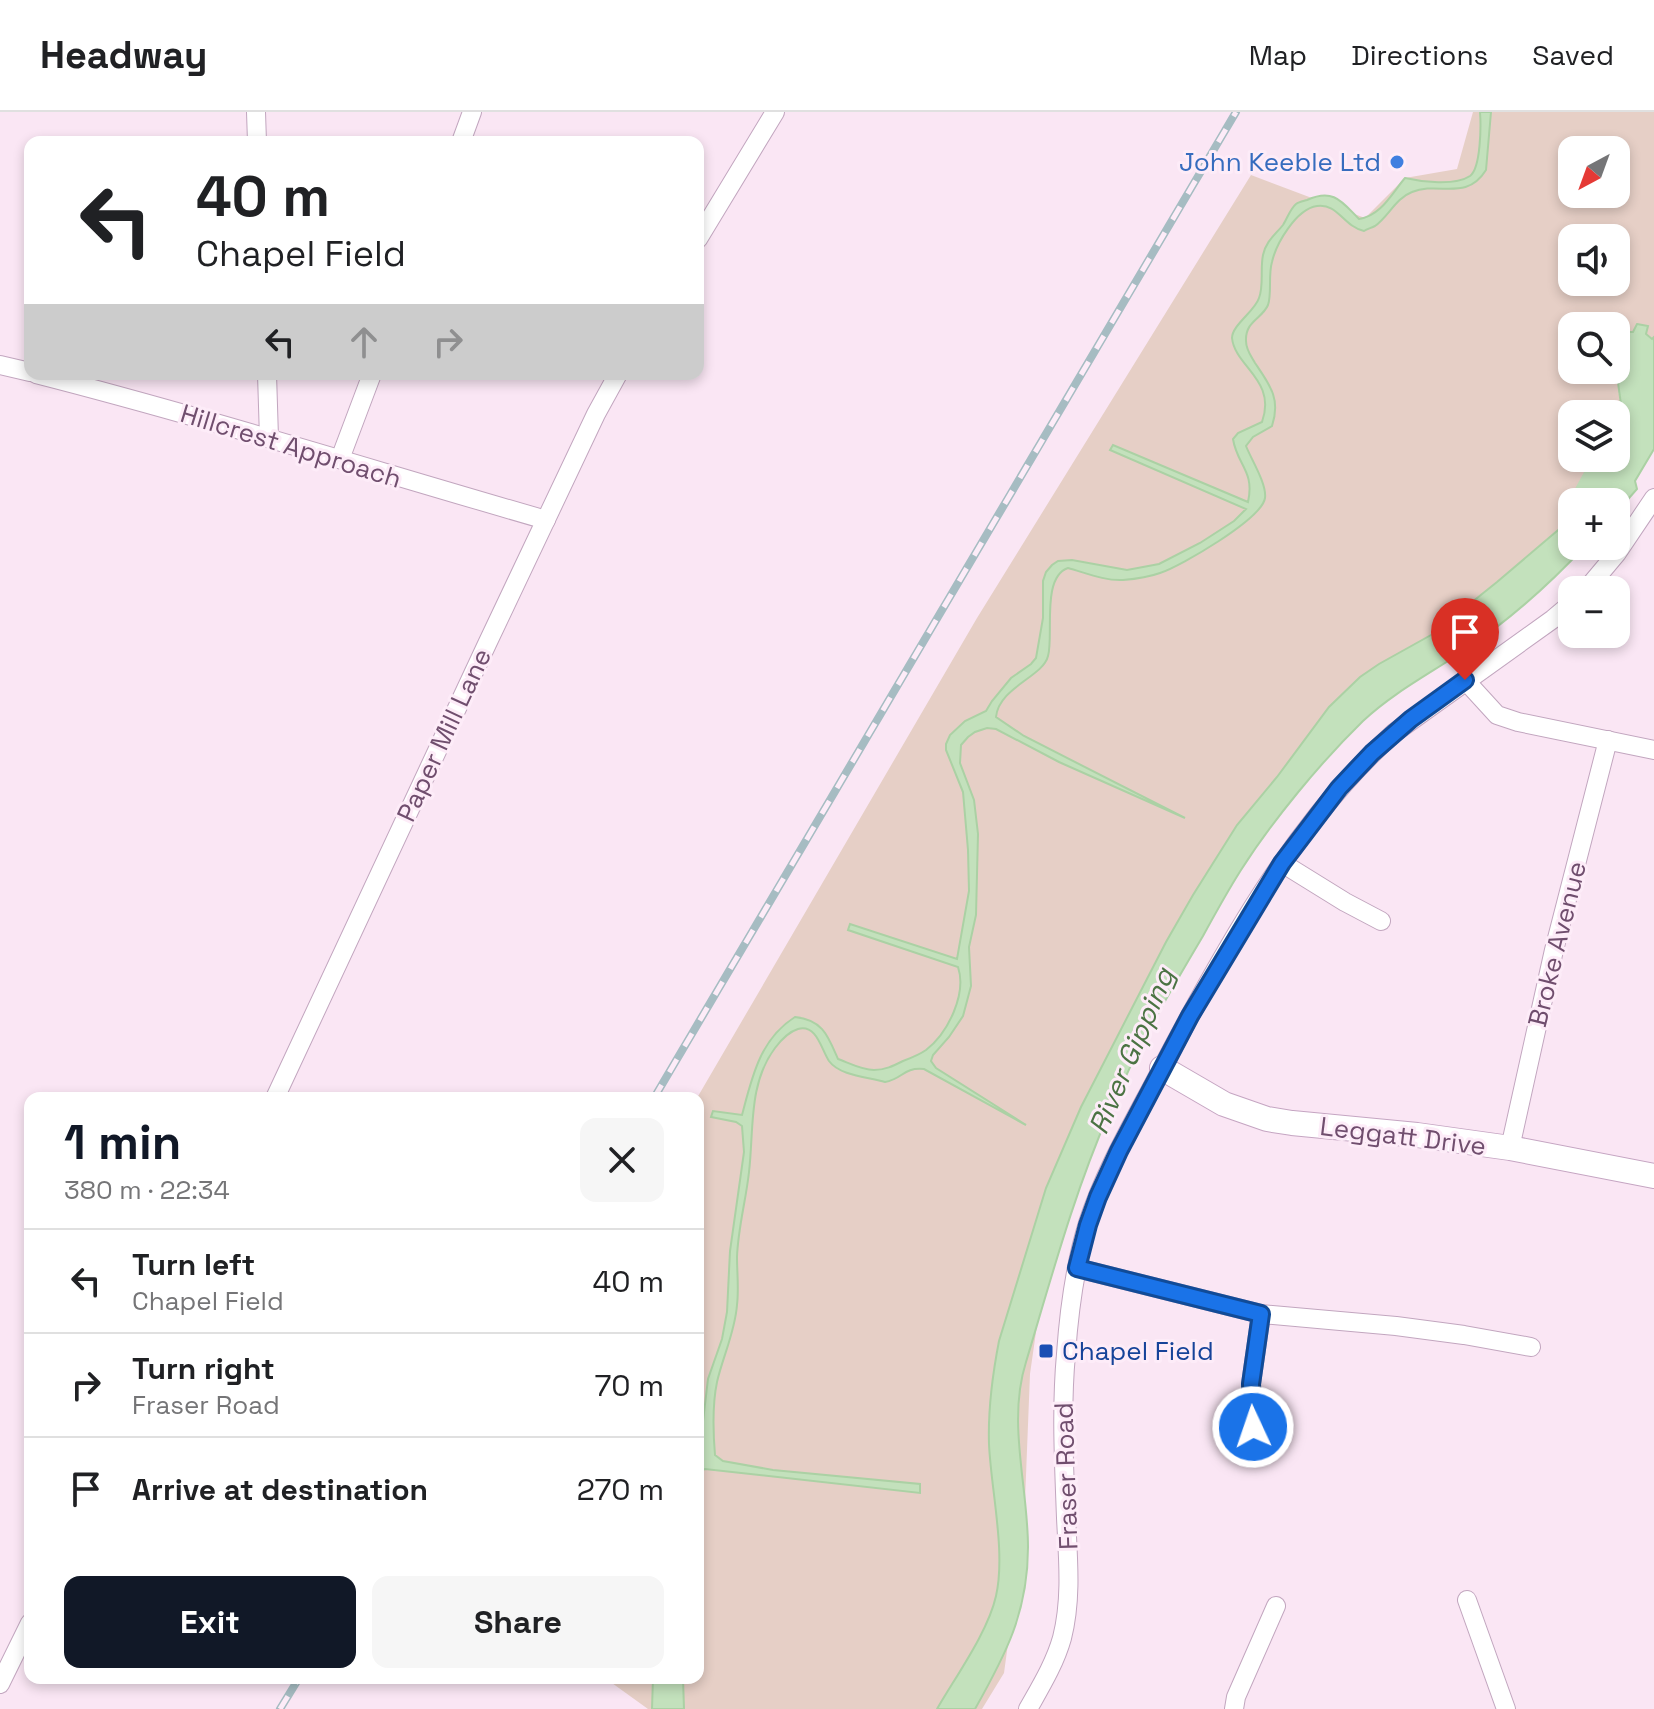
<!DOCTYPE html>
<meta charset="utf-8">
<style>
body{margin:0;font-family:"Space Grotesk",sans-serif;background:#f6f6f6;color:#202124;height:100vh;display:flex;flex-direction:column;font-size:30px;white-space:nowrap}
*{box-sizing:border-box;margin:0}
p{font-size:26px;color:#757577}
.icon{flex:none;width:44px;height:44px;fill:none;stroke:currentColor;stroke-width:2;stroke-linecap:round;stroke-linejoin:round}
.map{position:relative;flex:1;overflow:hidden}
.side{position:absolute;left:24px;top:980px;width:680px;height:592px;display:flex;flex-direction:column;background:#fff;border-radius:16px;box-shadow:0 4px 12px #0003}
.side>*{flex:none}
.top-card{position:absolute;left:24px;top:24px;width:680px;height:244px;border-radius:16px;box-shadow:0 4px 12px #0003;background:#fff;color:#202124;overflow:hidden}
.needle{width:52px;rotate:221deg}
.controls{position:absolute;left:1558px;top:24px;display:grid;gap:16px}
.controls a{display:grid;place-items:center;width:72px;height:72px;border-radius:16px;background:#fff;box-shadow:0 4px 12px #0003;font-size:40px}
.pin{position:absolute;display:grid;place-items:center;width:68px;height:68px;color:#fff;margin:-82px -34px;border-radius:50% 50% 50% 0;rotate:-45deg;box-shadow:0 0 8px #0007}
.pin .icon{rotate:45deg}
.me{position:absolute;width:88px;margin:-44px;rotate:357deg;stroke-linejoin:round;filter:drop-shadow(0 0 6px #0008)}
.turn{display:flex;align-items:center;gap:28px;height:168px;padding:0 40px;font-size:36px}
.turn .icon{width:104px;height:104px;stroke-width:2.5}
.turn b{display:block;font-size:56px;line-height:68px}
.lanes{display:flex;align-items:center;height:76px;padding:0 40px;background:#0003;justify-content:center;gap:40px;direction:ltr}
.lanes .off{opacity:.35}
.round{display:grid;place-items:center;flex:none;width:84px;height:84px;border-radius:16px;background:#f6f6f6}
.headline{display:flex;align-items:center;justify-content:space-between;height:136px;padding:0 40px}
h1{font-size:48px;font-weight:700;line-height:60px;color:#111827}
.primary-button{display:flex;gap:16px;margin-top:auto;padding:16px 40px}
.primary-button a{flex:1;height:92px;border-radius:16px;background:#111827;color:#fff;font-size:32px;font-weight:700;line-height:92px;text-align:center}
.primary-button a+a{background:#f6f6f6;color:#202124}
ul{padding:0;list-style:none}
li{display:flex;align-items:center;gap:24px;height:104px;padding:0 40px;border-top:2px solid #e0e0e0}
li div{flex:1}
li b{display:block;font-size:30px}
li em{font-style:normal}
header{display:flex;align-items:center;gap:48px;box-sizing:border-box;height:112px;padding:0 40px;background:#fff;border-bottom:2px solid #e0e0e0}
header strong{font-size:38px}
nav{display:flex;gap:44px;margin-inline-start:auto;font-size:28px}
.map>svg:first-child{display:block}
</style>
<header>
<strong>Headway</strong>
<nav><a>Map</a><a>Directions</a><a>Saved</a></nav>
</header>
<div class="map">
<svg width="1654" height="1597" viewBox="0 0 1654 1597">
<rect width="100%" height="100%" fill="#fae6f4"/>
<path fill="#e6cfc6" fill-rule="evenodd" d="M1473 0H1654V230L1647 262 1616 320V302H1572V346H1602L1578 390H1572V401L1550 441 1351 598 1196 809 1052 1108 1030 1262 1024 1414 1004 1561 982 1597H648L605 1566H698L697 986 977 506 1251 63 1365 106 1405 66 1457 57ZM1572 38H1616V82H1572ZM1572 126H1616V170H1572ZM1572 214H1616V258H1572Z"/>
<g fill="#c3e1bc" stroke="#abd1a4" stroke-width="2">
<path d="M1480 0H1491L1486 58C1466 90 1439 69 1412 80 1396 86 1388 105 1375 114 1371 116 1367 117 1364 119 1343 114 1338 91 1317 94 1296 97 1276 132 1272 150 1268 163 1272 182 1268 193 1262 207 1245 209 1246 229 1246 238 1251 244 1255 251 1270 273 1281 287 1272 314L1253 325 1246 334C1251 347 1267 372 1265 386 1262 407 1181 454 1160 461 1149 465 1135 467 1123 468 1105 469 1086 461 1068 456 1041 465 1054 524 1048 544 1043 565 999 575 996 605L1024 624 1185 706 1059 650 996 617 987 616 975 620 968 625 961 633 960 651 974 688 978 722 976 803 969 835 971 874 963 904 949 925 933 943 931 949 936 956 1026 1013 924 957C903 955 903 967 885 970 868 965 840 964 829 949 821 937 817 912 798 917 788 920 781 928 775 936 748 972 754 1018 749 1060 746 1088 738 1116 737 1145 737 1161 739 1177 737 1193 735 1220 723 1244 717 1270 712 1294 713 1319 715 1343L723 1349 773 1358 920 1372V1381L705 1357 698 1361V1333L701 1326 708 1267 722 1227 727 1200 730 1139 744 1040 742 1014 736 1010 711 1005 713 999 742 1003C752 965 760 927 795 905 823 908 828 924 838 947 849 951 862 958 874 958 885 958 893 954 903 949 911 946 919 943 926 938 948 921 967 882 958 855L848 818 850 812 957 847 969 779 968 738 963 680 946 638V632L950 623 965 609 986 599 992 589 1011 566 1031 552 1036 546 1043 506V469L1046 460 1052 453 1058 449 1072 448 1127 458 1159 452 1200 431 1234 409 1246 397 1110 338 1113 333 1248 390C1255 359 1237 353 1233 327L1238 321 1262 310C1277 268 1235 255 1232 226 1232 213 1255 199 1259 186 1264 173 1260 157 1263 143 1266 129 1275 123 1283 113 1287 107 1290 97 1296 92 1299 90 1304 89 1307 88 1334 76 1342 90 1359 107 1381 104 1392 81 1405 66 1422 70 1455 74 1470 64 1481 56 1481 13 1480 0Z"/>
<path d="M1637 212 1648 214 1646 222 1652 227 1654 225V337L1635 369 1637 377 1616 401V390H1582L1611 346H1616C1616 333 1622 321 1622 308 1623 283 1606 240 1627 220H1633Z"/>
<path d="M1572 402V434H1585C1549 473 1509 508 1465 538 1431 561 1394 580 1363 609 1320 651 1273 708 1241 758 1227 780 1215 802 1203 824 1184 856 1165 888 1148 920 1133 946 1122 974 1109 1001 1074 1081 1051 1167 1026 1250 1007 1310 1028 1374 1028 1435 1028 1500 1006 1542 975 1597H937C956 1564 988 1520 996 1484 1006 1440 991 1378 989 1332 988 1301 993 1260 999 1229L1046 1076 1081 995 1166 830 1193 783 1237 713 1277 665 1329 595 1360 565 1379 552 1431 523 1497 470 1564 413Z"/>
<path d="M653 1566H683L684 1597H652Z"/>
</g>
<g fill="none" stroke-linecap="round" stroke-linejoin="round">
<path stroke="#c3e1bc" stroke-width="32" d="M1586 390 1610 346"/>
<g stroke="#c2a6bf" stroke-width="20">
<g id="street">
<path d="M256 0 257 30"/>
<path d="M461 30 472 0"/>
<path d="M698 127 775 0"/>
<path d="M0 253 30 260"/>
<path d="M36 262C208 306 376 359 546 408"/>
<path d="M267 262 269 326"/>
<path d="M340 347 372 262"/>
<path d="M1586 478 1617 441 1654 386"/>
<path d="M1465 568 1497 603 1518 610 1654 638"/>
<path d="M1282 751 1345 790 1381 809"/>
<path d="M275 986 487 532 596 302 618 262"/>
<path d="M1510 1036 1554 838 1608 628"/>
<path d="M1077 1156 1261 1202 1396 1214 1464 1223 1531 1235"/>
<path d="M1254 1332 1251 1272 1261 1202"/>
<path d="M1467 1488 1506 1597"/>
<path d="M0 1572 30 1511"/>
<path d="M1028 1597C1041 1574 1055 1551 1062 1526 1072 1487 1068 1446 1066 1406 1064 1351 1061 1297 1066 1242 1069 1199 1075 1153 1088 1111 1105 1058 1135 1008 1161 958 1223 840 1294 711 1394 621L1553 507 1572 491"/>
<path d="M1234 1597 1236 1585 1276 1494"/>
</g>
</g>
<g stroke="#c5a5c2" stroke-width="26">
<path id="secondary" d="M1162 956 1224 992 1267 1007 1292 1011 1417 1023 1510 1036 1654 1064"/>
</g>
<use href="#street" stroke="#fff" stroke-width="18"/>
<use href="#secondary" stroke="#fff" stroke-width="24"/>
<g stroke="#a6bcc2" stroke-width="8">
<g id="rail">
<path d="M654 986 1236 0"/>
<path d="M280 1597 299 1566"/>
</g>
</g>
<use href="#rail" stroke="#fdecf8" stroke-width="5" stroke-dasharray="15" stroke-linecap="butt"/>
</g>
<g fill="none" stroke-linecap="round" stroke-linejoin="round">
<g stroke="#114b97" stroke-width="20">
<path id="route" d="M1253 1315 1251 1272 1261 1202 1077 1156 1088 1113 1098 1085 1119 1039 1190 904 1282 751 1339 676 1372 641 1411 607 1465 568"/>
</g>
<use href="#route" stroke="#1a73e8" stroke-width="14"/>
</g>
<circle fill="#3f7fe0" stroke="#fdecf8" stroke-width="3" cx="1397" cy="50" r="8"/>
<rect fill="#1a4fb4" stroke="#fdecf8" stroke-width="3" x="1038" y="1231" width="16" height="16" rx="4"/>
<g text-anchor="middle" stroke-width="6" stroke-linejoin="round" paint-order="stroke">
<g font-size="26" fill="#366cbe" stroke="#fdecf8" text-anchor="end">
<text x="1381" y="59">John Keeble Ltd</text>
</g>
<g font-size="26" fill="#704e6e" stroke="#fdecf8">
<text transform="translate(291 334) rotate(17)" y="9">Hillcrest Approach</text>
<text transform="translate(444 623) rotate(-65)" y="9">Paper Mill Lane</text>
<text transform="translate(1557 832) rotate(-76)" y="9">Broke Avenue</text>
<text transform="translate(1403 1024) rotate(7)" y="9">Leggatt Drive</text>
<text transform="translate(1066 1364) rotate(-92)" y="9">Fraser Road</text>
</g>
<g font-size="26" fill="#164399" stroke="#fdecf8" text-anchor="start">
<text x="1062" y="1248">Chapel Field</text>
</g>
<g font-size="28" font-style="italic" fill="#4b7343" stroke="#fdecf8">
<text transform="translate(1131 939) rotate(-67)" y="10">River Gipping</text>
</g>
</g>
</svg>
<div class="controls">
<a><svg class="needle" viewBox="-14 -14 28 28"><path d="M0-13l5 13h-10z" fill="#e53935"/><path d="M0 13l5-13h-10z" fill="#757577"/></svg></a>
<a><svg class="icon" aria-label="sound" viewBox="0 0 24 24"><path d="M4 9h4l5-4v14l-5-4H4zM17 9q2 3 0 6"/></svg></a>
<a><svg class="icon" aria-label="search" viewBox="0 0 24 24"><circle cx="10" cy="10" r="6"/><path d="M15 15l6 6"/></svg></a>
<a><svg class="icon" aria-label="layers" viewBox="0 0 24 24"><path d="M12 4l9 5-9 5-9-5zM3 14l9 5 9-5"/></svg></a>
<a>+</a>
<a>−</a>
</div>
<div class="pin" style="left:1465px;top:568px;background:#d93025"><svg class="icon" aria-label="arrive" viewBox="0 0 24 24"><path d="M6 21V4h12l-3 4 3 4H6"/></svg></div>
<svg class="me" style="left:1253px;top:1315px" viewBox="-20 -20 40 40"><circle r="17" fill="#1a73e8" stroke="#fff" stroke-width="3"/><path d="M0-11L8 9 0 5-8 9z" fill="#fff"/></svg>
<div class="top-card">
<div class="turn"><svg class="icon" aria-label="left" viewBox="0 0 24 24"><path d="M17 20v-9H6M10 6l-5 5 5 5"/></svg><div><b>40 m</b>Chapel Field</div></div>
<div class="lanes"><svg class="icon" aria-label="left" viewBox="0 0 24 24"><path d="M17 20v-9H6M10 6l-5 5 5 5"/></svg><svg class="icon off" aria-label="ahead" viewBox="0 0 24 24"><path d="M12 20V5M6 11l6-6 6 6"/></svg><svg class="icon off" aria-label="right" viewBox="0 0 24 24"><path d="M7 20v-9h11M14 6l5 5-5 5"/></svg></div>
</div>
<section class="side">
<div class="headline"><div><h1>1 min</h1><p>380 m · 22:34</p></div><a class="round"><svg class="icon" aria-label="close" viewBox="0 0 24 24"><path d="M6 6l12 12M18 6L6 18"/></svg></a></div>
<ul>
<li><svg class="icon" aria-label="left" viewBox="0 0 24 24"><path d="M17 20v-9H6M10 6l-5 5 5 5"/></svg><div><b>Turn left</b><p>Chapel Field</p></div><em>40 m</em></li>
<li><svg class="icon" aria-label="right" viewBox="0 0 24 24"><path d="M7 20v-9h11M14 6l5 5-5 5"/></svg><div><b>Turn right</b><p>Fraser Road</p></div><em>70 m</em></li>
<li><svg class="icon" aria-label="arrive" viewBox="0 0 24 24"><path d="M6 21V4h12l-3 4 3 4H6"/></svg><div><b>Arrive at destination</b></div><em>270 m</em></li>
</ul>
<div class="primary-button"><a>Exit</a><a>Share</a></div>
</section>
</div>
